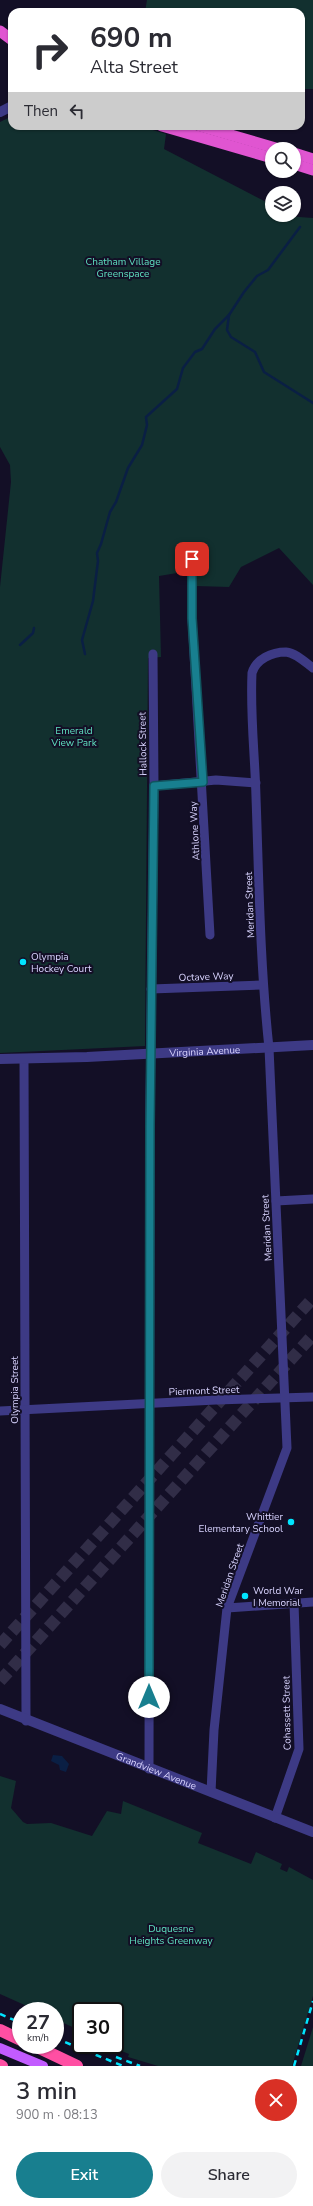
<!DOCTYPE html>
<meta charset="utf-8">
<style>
body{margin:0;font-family:"Nunito Sans",sans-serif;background:#f2f2f3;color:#2b2b33;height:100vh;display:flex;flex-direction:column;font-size:15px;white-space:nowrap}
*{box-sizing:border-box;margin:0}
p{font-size:13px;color:#7c7c81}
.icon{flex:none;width:22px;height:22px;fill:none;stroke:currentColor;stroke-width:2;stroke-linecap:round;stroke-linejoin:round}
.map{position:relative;height:2066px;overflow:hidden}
.side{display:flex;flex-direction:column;background:#fff;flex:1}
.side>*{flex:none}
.guide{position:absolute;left:8px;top:8px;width:297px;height:122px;border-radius:12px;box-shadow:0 1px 3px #0004;background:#fff;color:#2b2b33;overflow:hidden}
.fabs{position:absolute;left:265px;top:142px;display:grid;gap:8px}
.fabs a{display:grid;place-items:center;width:36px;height:36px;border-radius:50%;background:#fff;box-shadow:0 1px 3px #0004;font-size:20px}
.speed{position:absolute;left:12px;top:2002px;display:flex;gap:8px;font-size:20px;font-weight:700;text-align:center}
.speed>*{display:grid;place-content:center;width:52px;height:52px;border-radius:50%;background:#fff;box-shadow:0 1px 3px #0004;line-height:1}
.speed small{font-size:10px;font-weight:400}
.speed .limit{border:2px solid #111;border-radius:6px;background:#fff;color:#111}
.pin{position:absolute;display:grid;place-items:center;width:34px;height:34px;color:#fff;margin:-17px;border-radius:8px;box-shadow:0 2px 6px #0006}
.me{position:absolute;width:44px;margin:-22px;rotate:0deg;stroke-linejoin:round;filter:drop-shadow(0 0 3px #0008)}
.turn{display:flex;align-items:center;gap:14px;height:84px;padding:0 16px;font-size:18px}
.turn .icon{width:52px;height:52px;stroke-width:2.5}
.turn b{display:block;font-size:28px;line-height:34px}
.then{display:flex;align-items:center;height:38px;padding:0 16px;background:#0003;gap:8px;font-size:15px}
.round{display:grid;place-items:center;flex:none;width:42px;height:42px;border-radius:21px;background:#f2f2f3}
.headline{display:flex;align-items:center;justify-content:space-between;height:68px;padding:0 16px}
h1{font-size:24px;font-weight:600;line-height:30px}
.button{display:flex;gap:8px;margin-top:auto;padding:8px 16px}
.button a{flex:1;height:46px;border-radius:24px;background:#187f8f;color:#fff;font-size:16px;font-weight:600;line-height:46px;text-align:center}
.button a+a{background:#f2f2f3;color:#2b2b33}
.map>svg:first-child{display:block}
</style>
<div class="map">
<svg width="313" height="2066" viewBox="0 0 313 2066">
<rect width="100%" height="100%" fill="#130f26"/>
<g fill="#12302f">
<path d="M147 0H313V89H301V12H145Z"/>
<path d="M12 116V126H139L166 134 164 149 272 205V215L313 218V585L279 548 241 567 229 587 196 586 195 570 159 576 161 657 148 658 145 1046 0 1053V587L11 482 10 465 0 447V122Z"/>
<path d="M0 1776 16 1781 11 1808 23 1822 27 1824 51 1823 92 1836 107 1811 121 1814 123 1801 202 1833 198 1843 251 1864 256 1852 282 1864 280 1869 287 1872 289 1867 313 1880V1996L292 2066H158L128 2057 129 2054 107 2045H115V2011H81V2031L55 2019V2011H38L0 1994Z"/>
<path d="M313 2027V2066H301Z"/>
</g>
<path fill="#0a1f44" d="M53 1755 62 1756 69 1764 66 1772 60 1770 59 1765 51 1761Z"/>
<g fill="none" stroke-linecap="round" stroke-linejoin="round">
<g stroke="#0a1f44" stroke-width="2.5">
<path d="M300 227 268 270 257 276 244 292 229 315 227 330 231 337 255 352 264 372 313 403"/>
<path d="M20 645 33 633 34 628"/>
<path d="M85 654 82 640 93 601 98 561 97 553 101 544 110 512 116 502 128 468 142 445 147 425 146 417 177 389 183 368 195 352 202 349 215 329 229 315"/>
</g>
<g stroke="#312d47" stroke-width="12" stroke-dasharray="12 6" stroke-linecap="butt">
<path d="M0 1645 313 1298"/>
<path d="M0 1681 313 1335"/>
</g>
<g stroke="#3d3a85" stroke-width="9">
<path d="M192 559V618L210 935"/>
<path d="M154 786 216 780 256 783"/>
<path d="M151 989 262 985"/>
<path d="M24 1059 26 1721"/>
<path d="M276 1201 313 1199"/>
<path d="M0 1411 216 1400 313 1397"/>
<path d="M227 1608 313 1602"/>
<path d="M149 1769 150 1111 154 786 153 654"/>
<path d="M211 1792 214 1730 227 1608 287 1448 269 1048C260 964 259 881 256 797 255 756 250 715 252 673 256 659 272 652 286 652 296 653 306 663 313 668"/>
<path d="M275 1818 299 1749 294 1603"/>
</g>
<g stroke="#3d3a85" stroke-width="10">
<path d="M0 112 12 106"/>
<path id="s1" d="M0 1059 87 1057 313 1045"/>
<path id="s2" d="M0 1709 313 1832"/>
</g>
<path stroke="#c25bff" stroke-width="10" d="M0 2048 43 2066"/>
<g stroke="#e055d1" stroke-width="11">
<path d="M0 31 12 40"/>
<path d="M162 126 272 158"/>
<path d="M200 126 279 149"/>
<path d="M294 153 313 159"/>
<path d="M294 164 313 170"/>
</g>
<g stroke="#ff4fa3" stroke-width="12">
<path d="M0 2030 21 2040"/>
<path d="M33 2045 77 2066"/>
<path d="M0 2065 2 2066"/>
</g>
<g stroke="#00e5ff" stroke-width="2.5" stroke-dasharray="6 5" stroke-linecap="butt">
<path d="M0 2014 21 2023"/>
<path d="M55 2038 123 2066"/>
<path d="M116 2057 140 2066"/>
<path d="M294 2066 313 2001"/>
</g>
</g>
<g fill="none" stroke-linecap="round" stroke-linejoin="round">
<g stroke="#10535d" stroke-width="10">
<path id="route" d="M149 1697 150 1126 154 786 203 782 192 618V559"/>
</g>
<use href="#route" stroke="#187f8f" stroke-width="7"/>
</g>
<g fill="#00e5ff" stroke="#130f26" stroke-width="1.5">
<circle cx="23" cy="962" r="4"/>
<circle cx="291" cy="1522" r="4"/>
<circle cx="245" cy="1596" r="4"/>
</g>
<g text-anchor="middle" stroke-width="4" stroke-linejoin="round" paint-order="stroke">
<g font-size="10" fill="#5fe0c0" stroke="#130f26">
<text x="123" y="265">Chatham Village<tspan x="123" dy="12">Greenspace</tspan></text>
<text x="74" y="734">Emerald<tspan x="74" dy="12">View Park</tspan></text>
<text x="171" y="1932">Duquesne<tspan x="171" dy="12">Heights Greenway</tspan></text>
</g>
<g font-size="10" fill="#d9d4ff" stroke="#130f26">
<text transform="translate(142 744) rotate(-91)" y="4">Hallock Street</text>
<text transform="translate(194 831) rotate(-93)" y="4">Athlone Way</text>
<text transform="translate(249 905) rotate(-92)" y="4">Meridan Street</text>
<text transform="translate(206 976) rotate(-2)" y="4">Octave Way</text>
<text dy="4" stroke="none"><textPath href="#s1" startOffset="205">Virginia Avenue</textPath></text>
<text transform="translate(266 1228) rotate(-93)" y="4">Meridan Street</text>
<text transform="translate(14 1390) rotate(-90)" y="4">Olympia Street</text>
<text transform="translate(204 1390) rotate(-2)" y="4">Piermont Street</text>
<text transform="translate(229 1575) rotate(-71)" y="4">Meridan Street</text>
<text transform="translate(286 1713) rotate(-91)" y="4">Cohassett Street</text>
<text dy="4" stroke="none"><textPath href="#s2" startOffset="168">Grandview Avenue</textPath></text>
</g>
<g font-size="10" fill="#d9d4ff" stroke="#130f26" text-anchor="start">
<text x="31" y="960">Olympia<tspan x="31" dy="12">Hockey Court</tspan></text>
<text x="283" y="1520" text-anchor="end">Whittier<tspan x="283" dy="12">Elementary School</tspan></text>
<text x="253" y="1594">World War<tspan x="253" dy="12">I Memorial</tspan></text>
</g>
</g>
</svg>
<div class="fabs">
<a><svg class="icon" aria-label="search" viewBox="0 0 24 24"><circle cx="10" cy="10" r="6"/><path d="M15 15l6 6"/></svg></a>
<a><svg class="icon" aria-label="layers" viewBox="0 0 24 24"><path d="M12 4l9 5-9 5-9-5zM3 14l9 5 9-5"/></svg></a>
</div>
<div class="speed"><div>27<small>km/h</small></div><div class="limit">30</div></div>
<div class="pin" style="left:192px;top:559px;background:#d93025"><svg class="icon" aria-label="arrive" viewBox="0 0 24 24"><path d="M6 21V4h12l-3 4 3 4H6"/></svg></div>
<svg class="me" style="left:149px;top:1697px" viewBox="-20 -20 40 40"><circle r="19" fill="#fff"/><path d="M0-13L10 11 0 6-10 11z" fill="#187f8f"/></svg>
<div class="guide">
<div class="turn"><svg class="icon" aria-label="right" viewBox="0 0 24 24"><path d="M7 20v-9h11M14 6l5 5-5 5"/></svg><div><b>690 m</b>Alta Street</div></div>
<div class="then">Then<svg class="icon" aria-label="left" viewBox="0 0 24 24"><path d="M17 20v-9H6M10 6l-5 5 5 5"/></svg></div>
</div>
</div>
<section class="side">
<div class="headline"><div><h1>3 min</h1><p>900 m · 08:13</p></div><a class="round" style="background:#d93025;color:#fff"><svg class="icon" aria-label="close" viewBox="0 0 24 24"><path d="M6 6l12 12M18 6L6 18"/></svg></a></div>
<div class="button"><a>Exit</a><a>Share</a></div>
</section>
